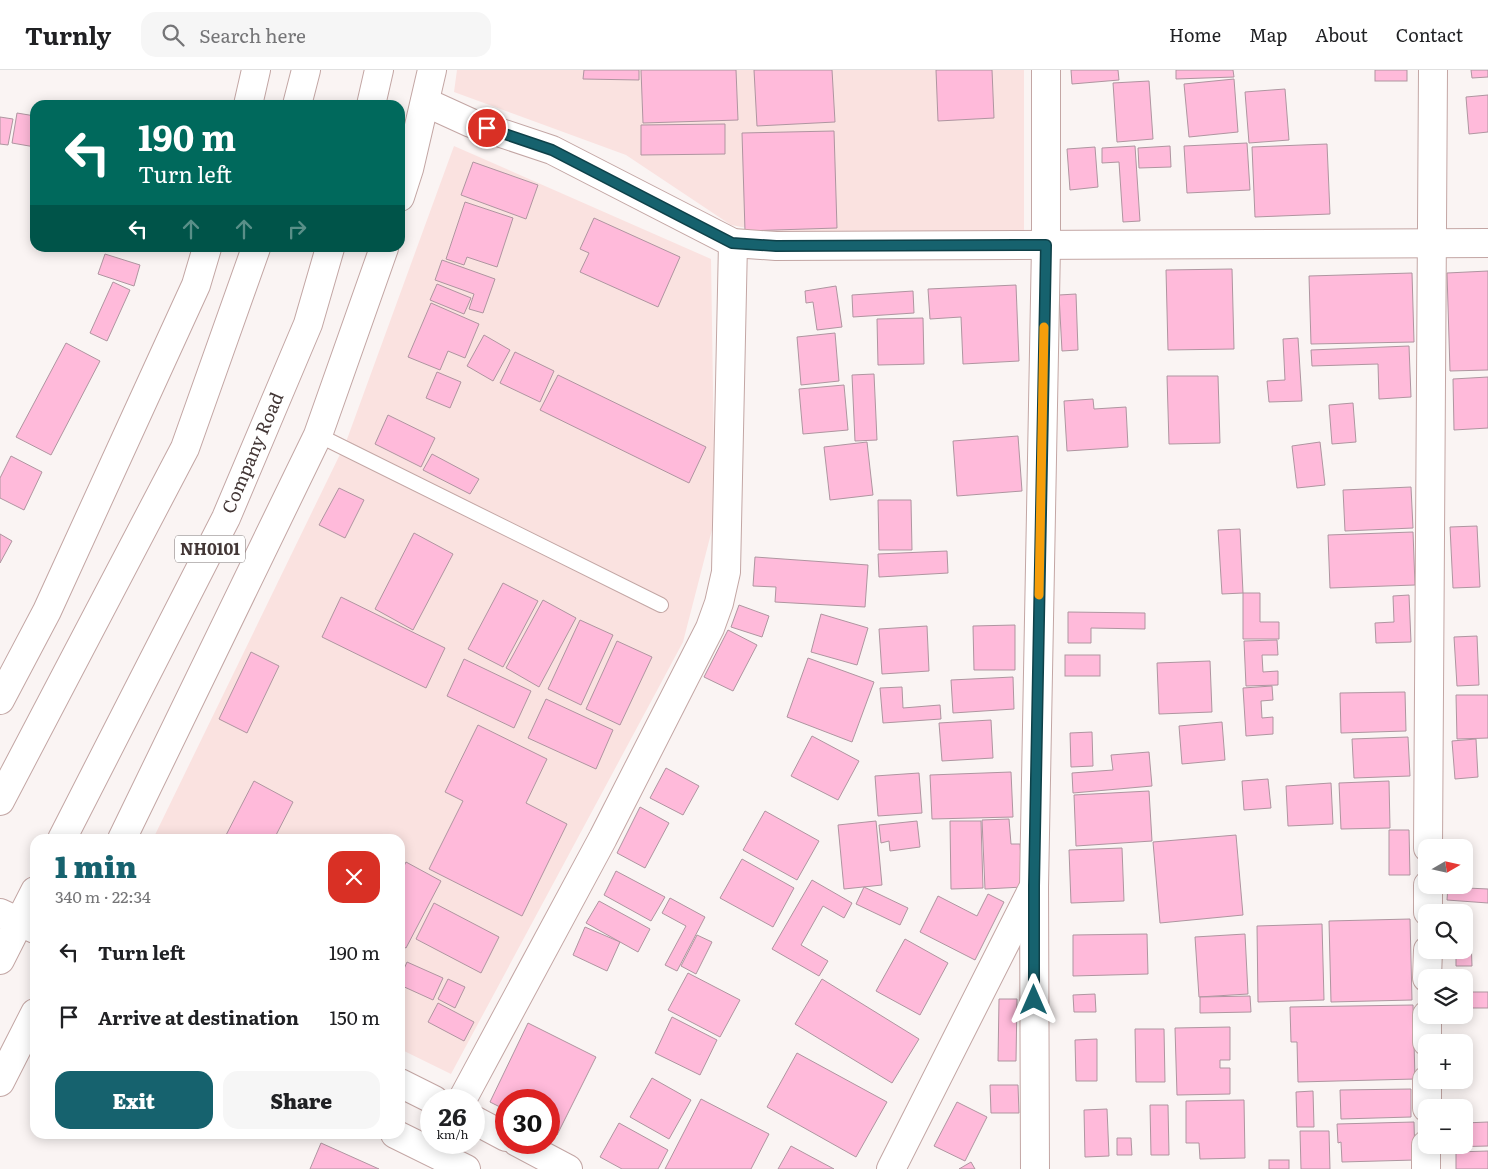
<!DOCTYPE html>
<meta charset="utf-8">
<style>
body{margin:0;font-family:Literata,serif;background:#f6f6f6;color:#202124;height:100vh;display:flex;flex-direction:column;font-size:19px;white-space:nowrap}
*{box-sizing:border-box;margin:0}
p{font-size:16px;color:#757577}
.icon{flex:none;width:28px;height:28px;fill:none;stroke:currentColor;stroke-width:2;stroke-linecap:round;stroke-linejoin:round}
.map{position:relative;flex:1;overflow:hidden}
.sheet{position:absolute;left:30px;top:764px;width:375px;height:305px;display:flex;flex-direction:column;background:#fff;border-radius:15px;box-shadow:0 2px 12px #0003}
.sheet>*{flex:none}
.hud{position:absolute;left:30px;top:30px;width:375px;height:152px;border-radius:15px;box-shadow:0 2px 12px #0003;background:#00695c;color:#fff;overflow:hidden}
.needle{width:32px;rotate:81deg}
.fabs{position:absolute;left:1418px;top:769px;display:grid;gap:10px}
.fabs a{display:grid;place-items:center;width:55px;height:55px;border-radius:10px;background:#fff;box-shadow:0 2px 12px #0003;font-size:25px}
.speed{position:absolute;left:420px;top:1019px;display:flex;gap:10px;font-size:25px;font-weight:700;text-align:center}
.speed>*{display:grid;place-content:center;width:65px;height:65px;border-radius:50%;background:#fff;box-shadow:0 2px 12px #0003;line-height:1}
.speed small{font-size:12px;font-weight:400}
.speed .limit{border:8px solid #d22;background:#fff;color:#111}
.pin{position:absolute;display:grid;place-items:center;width:42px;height:42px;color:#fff;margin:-21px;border:2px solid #fff;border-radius:50%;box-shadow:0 1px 5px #0007}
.me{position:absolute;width:55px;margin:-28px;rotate:0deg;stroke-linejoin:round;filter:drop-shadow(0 0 4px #0008)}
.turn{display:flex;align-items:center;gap:18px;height:105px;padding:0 25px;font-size:22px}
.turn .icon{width:65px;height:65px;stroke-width:2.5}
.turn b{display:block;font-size:35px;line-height:42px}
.lanes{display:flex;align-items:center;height:48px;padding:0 25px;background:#0003;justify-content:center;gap:25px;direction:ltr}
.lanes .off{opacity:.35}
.round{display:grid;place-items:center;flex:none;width:52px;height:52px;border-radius:15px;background:#f6f6f6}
.head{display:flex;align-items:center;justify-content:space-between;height:85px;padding:0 25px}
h1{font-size:30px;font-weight:800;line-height:38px;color:#16626e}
.action{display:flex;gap:10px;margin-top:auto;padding:10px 25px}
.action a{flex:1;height:58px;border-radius:15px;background:#16626e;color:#fff;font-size:20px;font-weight:800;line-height:58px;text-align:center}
.action a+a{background:#f6f6f6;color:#202124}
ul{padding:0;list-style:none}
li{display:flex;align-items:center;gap:15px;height:65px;padding:0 25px}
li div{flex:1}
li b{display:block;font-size:19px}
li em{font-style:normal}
header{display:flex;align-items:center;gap:30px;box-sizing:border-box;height:70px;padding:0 25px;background:#fff;border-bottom:1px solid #e0e0e0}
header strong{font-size:24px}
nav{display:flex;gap:28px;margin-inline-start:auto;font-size:18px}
.search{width:350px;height:45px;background:#f6f6f6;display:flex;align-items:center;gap:12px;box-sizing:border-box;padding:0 18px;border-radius:15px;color:#757577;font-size:19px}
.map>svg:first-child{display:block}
</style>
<header>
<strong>Turnly</strong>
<div class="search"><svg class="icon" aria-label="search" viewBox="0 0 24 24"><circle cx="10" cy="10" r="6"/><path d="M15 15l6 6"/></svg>Search here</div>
<nav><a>Home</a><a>Map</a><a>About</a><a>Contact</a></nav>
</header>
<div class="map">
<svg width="1488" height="1099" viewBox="0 0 1488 1099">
<rect width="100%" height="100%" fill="#faf4f3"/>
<g fill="#fae2e0">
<path d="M457 0H1024V161L773 163 731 155 626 85 454 22Z"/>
<path d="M454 76 711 189 715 448 683 572 451 1004 400 979V769H153L346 372Z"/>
</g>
<g fill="#ffbada" stroke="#af95a0">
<path d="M584 0H639V10L583 9Z"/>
<path d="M641 0H736L738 50 643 53Z"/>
<path d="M754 0H832L835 52 757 56Z"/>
<path d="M936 0H992L994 48 938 51Z"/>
<path d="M1071 0H1118L1119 10 1072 14Z"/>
<path d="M1176 0H1233L1234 7 1176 9Z"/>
<rect x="1375" y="0" width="32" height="11"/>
<path d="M1471 0H1488V7L1472 8Z"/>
<path d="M1234 9 1238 62 1189 67 1184 14Z"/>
<path d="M1149 11 1153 69 1117 72 1113 13Z"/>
<path d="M1285 19 1289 70 1249 73 1245 22Z"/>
<path d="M1488 25V62L1469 64 1466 27Z"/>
<path d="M17 43 35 46V77L12 73Z"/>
<path d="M0 47 13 49 8 75 0 74Z"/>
<path d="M725 54V84L641 85V55Z"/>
<path d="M834 61 837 158 745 161 742 63Z"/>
<path d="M1247 73 1250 120 1187 123 1184 76Z"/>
<path d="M1327 74 1330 144 1255 147 1252 77Z"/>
<path d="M1135 76 1140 151 1123 152 1119 92 1102 93V78Z"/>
<path d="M1170 76 1171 97 1139 98 1138 78Z"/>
<path d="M1095 77 1098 117 1070 120 1067 79Z"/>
<path d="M473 92 538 115 526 149 461 125Z"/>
<path d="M465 132 513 148 497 197 467 187 464 195 446 189Z"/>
<path d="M594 148 680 187 658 237 580 202 589 183 580 179Z"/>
<path d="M105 184 140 195 134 216 98 204Z"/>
<path d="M442 190 495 209 483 243 469 239 474 224 435 210Z"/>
<path d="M1232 199 1234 279 1168 280 1166 200Z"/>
<path d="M1488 201V300L1450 301 1447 203Z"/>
<path d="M1412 203 1414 272 1311 274 1309 206Z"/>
<path d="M113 212 130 220 107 271 90 263Z"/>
<path d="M437 214 471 228 464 244 430 230Z"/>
<path d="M1016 215 1019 291 963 294 961 247 930 249 928 219Z"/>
<path d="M836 216 842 257 817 260 813 232 806 233 805 221Z"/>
<path d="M913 221 914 243 853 247 852 225Z"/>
<path d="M1076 224 1078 280 1062 281 1059 225Z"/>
<path d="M431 233 479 254 465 288 448 281 440 300 408 287Z"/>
<path d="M923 248 924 294 878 295 877 249Z"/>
<path d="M835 263 839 311 801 315 797 267Z"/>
<path d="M484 265 510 280 493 311 467 296Z"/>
<path d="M1298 268 1302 331 1269 332 1267 311 1285 310 1283 269Z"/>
<path d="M66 273 100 291 51 385 16 367Z"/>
<path d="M1409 276 1411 327 1379 329 1378 294 1312 296 1311 280Z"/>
<path d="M515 282 554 301 540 332 500 313Z"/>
<path d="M437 302 461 312 450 338 426 328Z"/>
<path d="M874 304 877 370 855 371 852 305Z"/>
<path d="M558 305 706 377 689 413 540 340Z"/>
<path d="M1167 306H1218L1220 373 1169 374Z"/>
<path d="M1488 307V358L1454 360 1453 309Z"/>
<path d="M844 315 848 360 803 364 799 319Z"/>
<path d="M1093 329 1094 339 1126 337 1128 377 1067 381 1064 331Z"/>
<path d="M1353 333 1356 372 1332 374 1329 335Z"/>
<path d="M388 345 435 368 421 397 375 374Z"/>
<path d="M1018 366 1022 421 957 426 953 371Z"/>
<path d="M867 372 873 425 830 430 824 377Z"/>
<path d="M1320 372 1325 415 1297 418 1292 376Z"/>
<path d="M432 384 479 409 470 424 423 400Z"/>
<path d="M11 386 42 402 24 440 0 428V408Z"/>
<path d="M1411 417 1413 458 1345 461 1343 420Z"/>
<path d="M339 418 364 430 345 468 319 455Z"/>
<path d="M878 430H911L912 480H879Z"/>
<path d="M1477 456 1480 517 1453 518 1450 457Z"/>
<path d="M1240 459 1243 523 1222 524 1218 460Z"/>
<path d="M1413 462 1415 515 1330 518 1328 465Z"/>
<path d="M414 463 453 484 413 560 375 539Z"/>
<path d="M0 464 12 471 0 493Z"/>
<path d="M947 481 948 503 879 507 878 484Z"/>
<path d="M755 487 868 495 865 537 775 532 776 517 753 516Z"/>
<path d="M503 513 538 531 503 597 468 579Z"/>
<path d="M1243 523H1260V552H1279V569H1243Z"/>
<path d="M1409 525 1411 572 1376 573 1375 553 1394 552 1393 526Z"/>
<path d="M341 527 445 578 426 618 322 567Z"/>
<path d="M543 530 576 548 539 617 506 598Z"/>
<path d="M739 535 769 546 762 567 731 557Z"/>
<path d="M1068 542 1145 543V559L1091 558V573H1068Z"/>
<path d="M821 544 868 558 857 595 811 582Z"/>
<path d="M580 550 613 565 581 635 548 619Z"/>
<path d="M1015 555V600H974L973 556Z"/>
<path d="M927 556 929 601 882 604 879 559Z"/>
<path d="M728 560 757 575 733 621 704 607Z"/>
<path d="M1477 566 1479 615 1457 616 1454 567Z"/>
<path d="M1277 570 1278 585H1262L1263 602 1278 601V615L1246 616 1244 571Z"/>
<path d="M617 571 652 587 620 655 586 639Z"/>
<path d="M251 582 279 596 247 663 219 649Z"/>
<rect x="1065" y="585" width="35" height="21"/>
<path d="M808 588 874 612 852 672 787 647Z"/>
<path d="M464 589 531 621 514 658 447 626Z"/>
<path d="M1210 591 1212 642 1159 644 1157 593Z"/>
<path d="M1013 607 1014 639 953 643 951 610Z"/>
<path d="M1272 616 1273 630 1261 631 1262 648 1273 647V664L1246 666 1243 618Z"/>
<path d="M902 617 903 638 940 635 941 649 883 653 880 618Z"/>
<path d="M1405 622 1406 661 1341 663 1340 623Z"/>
<path d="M1456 625H1488V668L1457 669Z"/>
<path d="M546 629 613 660 596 699 528 668Z"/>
<path d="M991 650 993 688 942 691 939 653Z"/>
<path d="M1222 652 1225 690 1182 694 1179 656Z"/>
<path d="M478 655 547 689 526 733 567 754 522 846 429 799 463 731 445 722Z"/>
<path d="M1092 662 1093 696 1071 697 1070 663Z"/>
<path d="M812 666 859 691 838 730 791 706Z"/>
<path d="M1408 667 1410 706 1354 708 1352 669Z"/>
<path d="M1476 669 1478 707 1455 709 1452 671Z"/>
<path d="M1149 682 1152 716 1073 723 1072 703 1113 700 1111 685Z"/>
<path d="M666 698 699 716 683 745 650 728Z"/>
<path d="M1011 702 1013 747 932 749 930 705Z"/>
<path d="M919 703 922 743 878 746 875 706Z"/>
<path d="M1268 709 1271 738 1244 740 1242 711Z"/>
<path d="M254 711 293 732 274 769H224Z"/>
<path d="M1389 711 1390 758 1341 759 1339 713Z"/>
<path d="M1331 713 1333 754 1288 756 1286 716Z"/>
<path d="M1149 721 1152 771 1076 776 1074 725Z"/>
<path d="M640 737 669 753 645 798 617 783Z"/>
<path d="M765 741 819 771 797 810 743 780Z"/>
<path d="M1009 749 1011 774H1020L1023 817 985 819 982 750Z"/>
<path d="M876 751 882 815 844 819 838 755Z"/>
<path d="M917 751 920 777 890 781 889 771 881 773 879 755Z"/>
<path d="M950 751H981L983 818 951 819Z"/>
<path d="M1389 760H1409L1410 805H1389Z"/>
<path d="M1236 765 1243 845 1160 853 1153 772Z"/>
<path d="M1122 778 1124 831 1071 833 1069 780Z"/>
<path d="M1464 778H1469L1467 818 1488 819V833L1447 830 1448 815H1464Z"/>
<path d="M742 789 794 818 773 857 720 828Z"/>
<path d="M406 792 441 811 406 878 400 875V804Z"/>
<path d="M616 801 665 827 651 851 604 825Z"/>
<path d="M812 810 852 833 844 848 823 836 801 875 828 891 819 906 772 879Z"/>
<path d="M864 817 908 838 900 855 856 834Z"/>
<path d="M988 824 1004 832 975 890 920 862 938 826 977 846Z"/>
<path d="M670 828 705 847 677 901 665 895 686 856 662 843Z"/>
<path d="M599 831 650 859 638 882 586 853Z"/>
<path d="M434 833 499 867 481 903 416 869Z"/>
<path d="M1410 849 1412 930 1331 932 1329 851Z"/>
<path d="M1322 854 1324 930 1258 932 1257 856Z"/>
<path d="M585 857 620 872 607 901 573 885Z"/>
<path d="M1147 864 1148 904 1073 906V865Z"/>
<path d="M1245 864 1248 924 1199 927 1195 867Z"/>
<path d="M697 865 712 872 696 904 681 896Z"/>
<path d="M905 869 948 893 920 945 876 921Z"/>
<path d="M1464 870H1471L1472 896H1456V880H1464Z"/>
<path d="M407 892 443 908 433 930 400 915V908Z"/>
<path d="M688 903 740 930 720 967 668 940Z"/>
<path d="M448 909 465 917 455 938 438 929Z"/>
<path d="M822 909 919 969 892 1013 795 954Z"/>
<rect x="1467" y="922" width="21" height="16"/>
<path d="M1095 924 1096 942H1074L1073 925Z"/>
<path d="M1250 926 1251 942 1200 943V927Z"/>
<path d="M999 929H1017L1016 991H998Z"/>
<path d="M438 933 474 952 464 971 428 952Z"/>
<path d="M1413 935 1415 1009 1298 1012 1297 972H1291L1290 937Z"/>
<path d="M672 947 717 970 700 1005 655 983Z"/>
<path d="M528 953 596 987 557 1065 549 1061V1030H506V1040L490 1032Z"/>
<path d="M1230 957V990H1220V998H1230V1024L1177 1025 1175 958Z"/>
<path d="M1135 959H1164L1165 1012H1136Z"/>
<path d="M1097 969V1011H1076L1075 970Z"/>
<path d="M797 983 887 1032 856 1087 767 1037Z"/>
<path d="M652 1008 691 1030 669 1069 630 1047Z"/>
<path d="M990 1015H1018L1019 1043H991Z"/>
<path d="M1411 1019V1047L1341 1049 1340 1020Z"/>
<path d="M1313 1021 1314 1057H1297L1296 1022Z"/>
<path d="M701 1029 769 1064 751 1099H665Z"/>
<path d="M1244 1030 1245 1088 1200 1089 1199 1073H1186V1031Z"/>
<path d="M957 1032 987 1047 965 1091 934 1076Z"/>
<path d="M1150 1035H1168L1169 1085H1151Z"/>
<path d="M1107 1039 1109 1086 1085 1087 1084 1040Z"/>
<path d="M1414 1052 1415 1090 1342 1092 1341 1072 1338 1073 1337 1054Z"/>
<path d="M1488 1052V1076L1447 1077V1075H1464V1053Z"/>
<path d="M619 1053 668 1080 658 1099H622L600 1087Z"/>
<path d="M1300 1061H1329L1330 1099H1301Z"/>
<path d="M1117 1068H1131L1132 1085H1117Z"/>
<path d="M321 1073 379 1099H310Z"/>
<path d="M791 1076 834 1099H778Z"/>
<path d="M1488 1081V1099H1456V1082Z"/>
<rect x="1269" y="1090" width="20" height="9"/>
<path d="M971 1092 975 1099H959Z"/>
</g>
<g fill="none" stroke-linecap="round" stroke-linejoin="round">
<g stroke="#c3a6a4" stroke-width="16">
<path id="service" d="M318 365 661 535"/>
</g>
<g stroke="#c3a6a4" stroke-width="30">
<g id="minor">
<path d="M425 32 471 53 552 80 733 173 776 176 1488 173"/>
<path d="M1428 778 1433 0"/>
<path d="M1428 842V815"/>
<path d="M1427 908 1428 880"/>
<path d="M1427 972V945"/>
<path d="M462 1030 603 768 710 558 719 533 726 502 733 173"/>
<path d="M1427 1038V1010"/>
<path d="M891 1099 1032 820"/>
<path d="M1035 1099 1034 817 1046 175V0"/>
<path d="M1426 1099V1075"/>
</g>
</g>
<g stroke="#c3a6a4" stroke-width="30">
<g id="tertiary">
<path d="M248 35 256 0"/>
<path d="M400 127 409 99 432 0"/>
<path d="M0 630 47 541 196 215 207 178"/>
<path d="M122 769 318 365 384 178"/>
<path d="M0 843 35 859"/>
<path d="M0 1012 35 943"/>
<path d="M400 1013 434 1030"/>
<path d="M474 1050 506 1067"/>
<path d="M395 1064 466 1099"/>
<path d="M517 1072 568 1099"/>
</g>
</g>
<g stroke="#c3a6a4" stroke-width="30">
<g id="trunk">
<path d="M297 35 306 0"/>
<path d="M371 35 379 0"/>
<path d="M0 731 185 378 256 178"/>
<path d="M62 769 226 448 308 254 330 178"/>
<path d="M0 890 35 821"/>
</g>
</g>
<use href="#service" stroke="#fff" stroke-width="14"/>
<use href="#minor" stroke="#fff" stroke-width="28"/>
<use href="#tertiary" stroke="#fff" stroke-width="28"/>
<use href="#trunk" stroke="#fff" stroke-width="28"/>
</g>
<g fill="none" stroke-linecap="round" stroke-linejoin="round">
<g stroke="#0e4048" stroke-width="12">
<path id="route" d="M487 58 552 80 732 173 776 176 1046 175 1034 816V930"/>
</g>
<use href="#route" stroke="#16626e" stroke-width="9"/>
<path stroke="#f59e0b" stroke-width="9" d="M1039 525 1044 257"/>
</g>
<g text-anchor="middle" stroke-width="4" stroke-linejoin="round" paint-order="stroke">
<rect fill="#fff" stroke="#7b7372" stroke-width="1" x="175" y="465.5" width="70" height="27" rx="4"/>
<g font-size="16" font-weight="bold" fill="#433736">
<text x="210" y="485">NH0101</text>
</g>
<g font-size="18" fill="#433736" stroke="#fff">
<text transform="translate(253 383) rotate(-67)" y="6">Company Road</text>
</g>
</g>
</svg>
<div class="fabs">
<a><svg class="needle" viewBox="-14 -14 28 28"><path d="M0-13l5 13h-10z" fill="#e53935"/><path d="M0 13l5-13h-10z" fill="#757577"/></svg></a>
<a><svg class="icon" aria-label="search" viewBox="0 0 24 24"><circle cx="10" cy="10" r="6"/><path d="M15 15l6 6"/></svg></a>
<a><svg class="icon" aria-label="layers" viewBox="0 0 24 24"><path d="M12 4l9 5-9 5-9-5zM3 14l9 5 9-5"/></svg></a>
<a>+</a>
<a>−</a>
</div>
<div class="speed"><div>26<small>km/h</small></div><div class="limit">30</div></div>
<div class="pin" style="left:487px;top:58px;background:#d93025"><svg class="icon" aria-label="arrive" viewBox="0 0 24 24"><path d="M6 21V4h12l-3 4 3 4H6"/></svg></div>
<svg class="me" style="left:1034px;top:930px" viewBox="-20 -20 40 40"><path d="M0-17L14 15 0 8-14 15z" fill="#16626e" stroke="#fff" stroke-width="4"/></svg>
<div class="hud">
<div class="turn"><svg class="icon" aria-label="left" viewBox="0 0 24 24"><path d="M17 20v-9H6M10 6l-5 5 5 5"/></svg><div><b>190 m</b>Turn left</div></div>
<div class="lanes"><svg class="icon" aria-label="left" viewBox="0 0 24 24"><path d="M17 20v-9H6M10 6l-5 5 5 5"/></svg><svg class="icon off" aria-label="ahead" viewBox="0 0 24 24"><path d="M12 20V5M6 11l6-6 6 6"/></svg><svg class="icon off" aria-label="ahead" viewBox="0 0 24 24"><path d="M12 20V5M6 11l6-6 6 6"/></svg><svg class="icon off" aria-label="right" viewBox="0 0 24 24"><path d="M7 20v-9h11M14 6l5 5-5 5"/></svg></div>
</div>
<section class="sheet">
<div class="head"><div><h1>1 min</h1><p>340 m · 22:34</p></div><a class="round" style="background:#d93025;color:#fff"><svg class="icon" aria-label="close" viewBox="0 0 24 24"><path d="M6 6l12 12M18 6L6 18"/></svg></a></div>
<ul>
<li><svg class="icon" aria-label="left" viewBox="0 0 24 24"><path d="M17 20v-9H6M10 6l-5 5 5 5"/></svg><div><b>Turn left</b></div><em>190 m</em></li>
<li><svg class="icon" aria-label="arrive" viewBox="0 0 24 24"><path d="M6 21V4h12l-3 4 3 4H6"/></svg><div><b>Arrive at destination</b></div><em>150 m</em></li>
</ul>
<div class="action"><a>Exit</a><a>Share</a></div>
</section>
</div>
